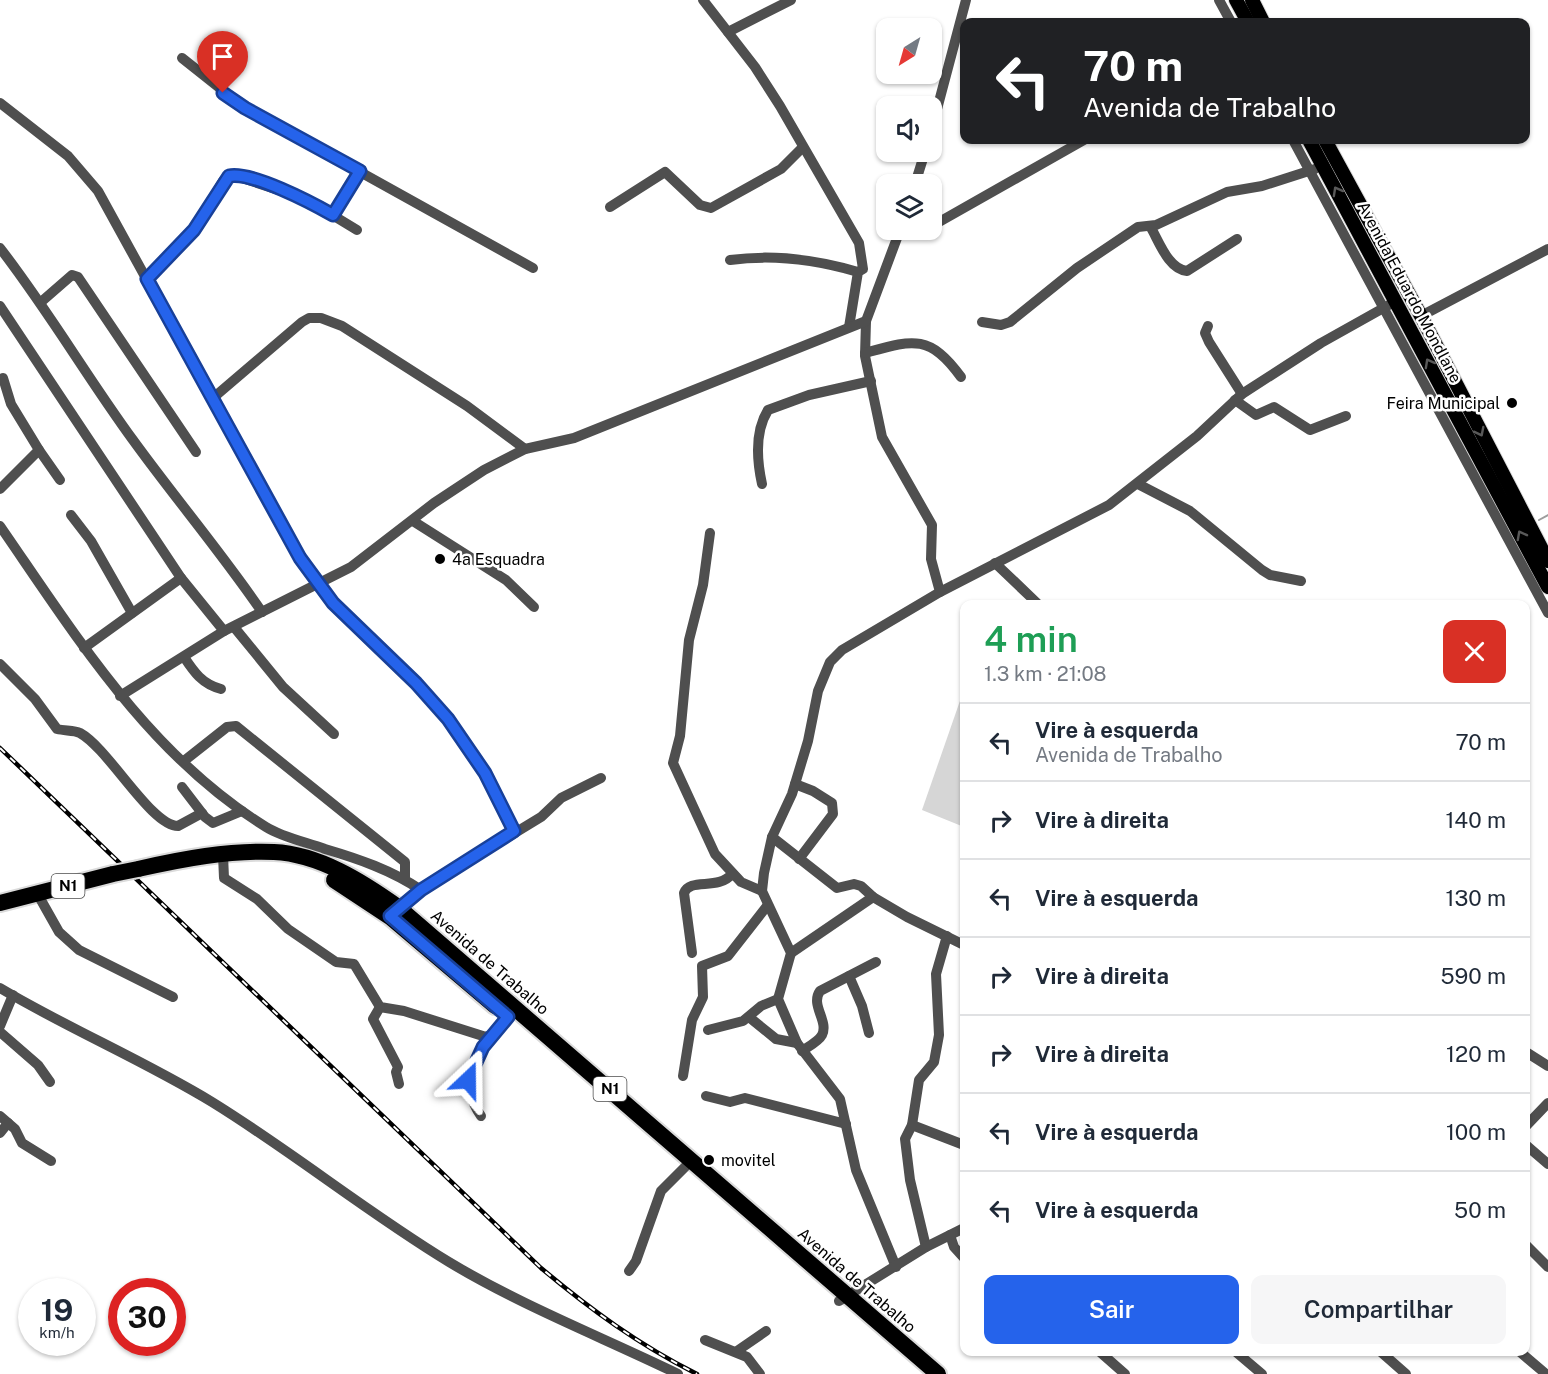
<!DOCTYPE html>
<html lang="pt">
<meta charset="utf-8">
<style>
body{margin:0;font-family:"Public Sans",sans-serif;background:#f6f6f7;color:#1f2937;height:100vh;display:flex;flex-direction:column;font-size:22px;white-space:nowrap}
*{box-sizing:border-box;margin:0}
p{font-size:20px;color:#747a83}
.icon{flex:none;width:33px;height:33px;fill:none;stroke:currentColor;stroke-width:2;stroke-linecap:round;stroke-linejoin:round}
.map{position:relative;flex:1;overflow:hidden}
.details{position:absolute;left:960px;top:600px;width:570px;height:756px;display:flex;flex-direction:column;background:#fff;border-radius:12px;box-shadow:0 2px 4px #0004}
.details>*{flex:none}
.banner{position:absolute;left:960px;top:18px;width:570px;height:126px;border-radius:12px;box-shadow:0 2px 4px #0004;background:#202124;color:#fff;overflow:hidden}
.needle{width:39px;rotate:217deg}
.buttons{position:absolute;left:876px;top:18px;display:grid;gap:12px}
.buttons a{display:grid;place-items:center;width:66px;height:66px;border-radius:12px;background:#fff;box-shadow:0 2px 4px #0004;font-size:30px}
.speed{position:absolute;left:18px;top:1278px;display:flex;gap:12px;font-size:30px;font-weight:700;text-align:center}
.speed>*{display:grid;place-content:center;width:78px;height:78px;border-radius:50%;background:#fff;box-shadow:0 2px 4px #0004;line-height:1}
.speed small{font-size:15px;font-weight:400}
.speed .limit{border:9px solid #d22;background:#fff;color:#111}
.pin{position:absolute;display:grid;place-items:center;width:51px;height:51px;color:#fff;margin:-62px -26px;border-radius:50% 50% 50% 0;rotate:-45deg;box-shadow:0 0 6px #0007}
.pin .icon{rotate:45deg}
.me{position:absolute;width:66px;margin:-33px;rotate:23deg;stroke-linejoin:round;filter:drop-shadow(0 0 4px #0008)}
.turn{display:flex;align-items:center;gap:21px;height:126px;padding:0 24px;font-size:27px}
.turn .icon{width:78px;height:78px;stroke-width:2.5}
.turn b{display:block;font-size:42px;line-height:51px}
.round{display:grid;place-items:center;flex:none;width:63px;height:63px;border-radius:12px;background:#f6f6f7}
.overview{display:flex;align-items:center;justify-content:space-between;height:102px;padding:0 24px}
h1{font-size:36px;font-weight:600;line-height:45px;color:#1e9e55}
.button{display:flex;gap:12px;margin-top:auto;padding:12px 24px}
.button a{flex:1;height:69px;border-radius:12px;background:#2563eb;color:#fff;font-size:24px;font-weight:600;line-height:69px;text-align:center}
.button a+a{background:#f6f6f7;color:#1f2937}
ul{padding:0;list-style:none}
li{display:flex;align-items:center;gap:18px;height:78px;padding:0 24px;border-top:2px solid #e0e1e3}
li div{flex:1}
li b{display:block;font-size:22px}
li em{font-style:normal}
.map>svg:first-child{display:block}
</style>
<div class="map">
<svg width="1548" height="1374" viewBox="0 0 1548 1374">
<rect width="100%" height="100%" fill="#fff"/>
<path fill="#d6d6d6" d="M962 695H964V827L922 810Z"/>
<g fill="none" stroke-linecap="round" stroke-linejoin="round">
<path stroke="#9d9d9d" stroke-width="2" d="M1539 520 1548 515"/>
<g stroke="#dbdbdb" stroke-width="16">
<g id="major">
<path d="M1236 0 1248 22"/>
<path d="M1252 0 1263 22"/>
<path d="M1309 140 1548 587"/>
<path d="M1325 140 1421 316 1548 561"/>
</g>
</g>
<g stroke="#dbdbdb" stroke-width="20">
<g id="highway">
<path d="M138 869C182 859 229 850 274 852 319 854 363 882 398 907L938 1374"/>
<path d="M334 880 390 917 495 1006"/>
<path d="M0 903 113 874"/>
</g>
</g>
<g stroke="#4f4f4f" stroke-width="10">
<path d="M703 0 755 67 780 106 859 243 863 269 858 272 849 327"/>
<path d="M1219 0 1231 22"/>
<path d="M728 32 791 0"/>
<path d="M182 58 245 108 533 268"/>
<path d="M0 103 68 156 98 191 300 558 333 603 416 683 448 719 485 773 514 831"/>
<path d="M932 128 966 0"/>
<path d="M1293 140 1548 613"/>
<path d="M915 184 925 152"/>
<path d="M610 207 665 172 700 205 711 208 781 169 802 148"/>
<path d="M333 215 360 171"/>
<path d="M932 226 1084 140"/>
<path d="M1150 226C1159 241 1168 269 1187 271L1237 239"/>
<path d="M900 230 866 321 865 356 882 437 932 525 931 559 940 592"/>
<path d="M899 235 922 230"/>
<path d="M0 248C48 310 87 377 133 440 175 498 221 552 262 612"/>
<path d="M730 260C773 254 817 260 858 272"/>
<path d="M147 279 194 230 223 181 233 175 306 199 357 230"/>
<path d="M41 302 72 275 78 277 196 452"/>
<path d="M0 306 181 578 224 631"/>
<path d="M1421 316 1548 249"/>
<path d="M982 322 1001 325 1010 322 1077 268 1138 227 1156 225 1227 192 1262 186 1315 169"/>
<path d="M1208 326 1205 333 1209 342 1242 394"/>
<path d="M865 353C912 340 929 333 961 377"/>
<path d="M3 378 11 404 39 450"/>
<path d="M213 398 302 322 309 318H321L342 326 467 406 525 449"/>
<path d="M1235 400 1256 415 1274 407 1310 430 1346 416"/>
<path d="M762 484C757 461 755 431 768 410L809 395 871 381"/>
<path d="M1138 484 1190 511 1262 570 1270 575 1301 581"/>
<path d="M0 489 39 450 60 480"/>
<path d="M71 515 91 541 132 613"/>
<path d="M413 521 506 580 534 607"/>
<path d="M0 526C76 636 149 755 266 827 284 838 306 842 325 849 359 859 391 870 421 890"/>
<path d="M710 533 703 585 689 640 680 736 673 763 715 854 741 882 762 891"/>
<path d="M995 563 1038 604"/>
<path d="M234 627 283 687 334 734"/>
<path d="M84 648 181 578"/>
<path d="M184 657C194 672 202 684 221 689"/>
<path d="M0 664 35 699 57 729C65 731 74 730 80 733 109 749 151 826 178 826L202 813"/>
<path d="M120 696 224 631 351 567 434 503 484 470 525 449 574 438 866 321"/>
<path d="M184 761 227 727 236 726 405 862V879"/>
<path d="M795 784 813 791 832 803 833 814 799 859"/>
<path d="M182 787 205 817 213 823 242 811"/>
<path d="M772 837 837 888 854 884 861 886 873 897 907 917 964 945"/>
<path d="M223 855 224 878 257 899 288 929 336 962 354 964 380 1007 404 1011 486 1037 494 1034 508 1017"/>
<path d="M37 893 59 932 79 950 173 997"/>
<path d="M395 911 421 890 541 817 561 798 601 778"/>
<path d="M692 953 684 893C690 877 718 891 732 874"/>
<path d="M791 953 873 897"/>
<path d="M849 976 862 1006 869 1033"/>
<path d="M0 988C69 1029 143 1060 212 1102 293 1152 368 1213 449 1262 522 1306 602 1337 678 1374"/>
<path d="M380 1007 373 1019 398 1067 396 1072 399 1084"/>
<path d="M749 1017 776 1039 797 1043"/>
<path d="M0 1026 13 995"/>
<path d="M708 1030 743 1021 761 1006 778 999"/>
<path d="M0 1032 38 1065 50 1082"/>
<path d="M802 1051C808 1047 819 1041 822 1035 829 1021 810 1005 820 991L876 962"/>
<path d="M1526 1052 1548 1066"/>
<path d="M683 1076 692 1020 703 997 702 966 728 956 767 906"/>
<path d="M706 1096 730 1102 745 1098 846 1124"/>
<path d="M0 1116 15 1129 22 1143 51 1161"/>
<path d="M481 1116C459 1083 470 1067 490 1037"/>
<path d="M912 1125 964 1145"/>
<path d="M1526 1126 1548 1103"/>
<path d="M0 1133 8 1123"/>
<path d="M1526 1145 1548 1164"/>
<path d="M950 1235 954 1247 964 1258"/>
<path d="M1526 1245 1548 1267"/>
<path d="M926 1247 910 1180 905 1139 912 1125 919 1080 934 1062 939 1035 936 974 947 936"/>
<path d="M896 1267 856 1170 840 1099 797 1043 778 999 791 953 762 891 764 873 772 837 792 794 808 741 818 691 830 662 842 650 940 592 1109 505 1197 436 1242 394 1321 343 1396 301"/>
<path d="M629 1271 636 1261 661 1191 685 1167"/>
<path d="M839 1301 926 1247 964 1228"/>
<path d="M705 1340 747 1357 760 1374"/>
<path d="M737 1351 766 1331"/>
<path d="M1100 1352 1125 1374"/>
<path d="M1236 1352 1262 1374"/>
<path d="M1381 1352 1406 1374"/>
<path d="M1520 1352 1546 1374"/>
</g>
<use href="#major" stroke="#000" stroke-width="14"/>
<use href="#highway" stroke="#000" stroke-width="16"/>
<g stroke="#000" stroke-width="4.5">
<path id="rail" d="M0 748 541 1268C590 1309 639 1345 697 1374"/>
</g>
<use href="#rail" stroke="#fff" stroke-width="2" stroke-dasharray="7" stroke-linecap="butt"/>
<g stroke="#dbdbdb" stroke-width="20" stroke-linecap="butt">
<path id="highway-bridge" d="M113 874 138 869"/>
</g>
<use href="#highway-bridge" stroke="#000" stroke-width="16"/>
</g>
<defs><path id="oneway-chevron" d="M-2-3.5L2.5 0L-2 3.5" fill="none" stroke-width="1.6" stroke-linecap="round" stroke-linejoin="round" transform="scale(1.5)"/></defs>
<g stroke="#595959">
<use href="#oneway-chevron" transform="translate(1337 191) rotate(-119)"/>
<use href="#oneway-chevron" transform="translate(1429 363) rotate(-119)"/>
<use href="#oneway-chevron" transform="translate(1480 432) rotate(63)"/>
<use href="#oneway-chevron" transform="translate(1521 535) rotate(-118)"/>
</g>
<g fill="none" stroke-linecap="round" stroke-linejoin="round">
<g stroke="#184099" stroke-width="15">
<path id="route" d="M223 93 245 108 360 171 333 215C312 203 251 171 229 176L194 230 147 279 300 558 333 603 416 683 448 719 485 773 514 831 421 890 390 916 508 1017 483 1047 468 1080"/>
</g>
<use href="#route" stroke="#2563eb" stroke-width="10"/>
</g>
<g fill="#000" stroke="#fff" stroke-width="2">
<circle cx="1512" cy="403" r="6"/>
<circle cx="440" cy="559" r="6"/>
<circle cx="709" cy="1160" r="6"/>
</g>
<g text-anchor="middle" stroke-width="5" stroke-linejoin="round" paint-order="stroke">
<g fill="#fff" stroke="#4c4c4c" stroke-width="1.5">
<rect x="51.5" y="874" width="33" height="24" rx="4.5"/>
<rect x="593.5" y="1077" width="33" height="24" rx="4.5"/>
</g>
<g font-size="15" font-weight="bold" fill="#000">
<text x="68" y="891">N1</text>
<text x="610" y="1094">N1</text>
</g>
<g font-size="16" fill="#000" stroke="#fff">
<text transform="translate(1410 292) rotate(62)" y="6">Avenida Eduardo Mondlane</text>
<text transform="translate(490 962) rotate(41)" y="6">Avenida de Trabalho</text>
<text transform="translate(857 1280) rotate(41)" y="6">Avenida de Trabalho</text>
</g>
<g font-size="16" fill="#000" stroke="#fff" text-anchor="start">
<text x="1500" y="409" text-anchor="end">Feira Municipal</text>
<text x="452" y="565">4a Esquadra</text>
<text x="721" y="1166">movitel</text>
</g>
</g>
</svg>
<div class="buttons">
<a><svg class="needle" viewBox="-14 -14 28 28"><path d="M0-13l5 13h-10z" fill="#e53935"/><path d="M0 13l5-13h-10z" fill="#747a83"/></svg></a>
<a><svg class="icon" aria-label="sound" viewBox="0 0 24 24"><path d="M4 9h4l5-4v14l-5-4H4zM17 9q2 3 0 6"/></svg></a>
<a><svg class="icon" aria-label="layers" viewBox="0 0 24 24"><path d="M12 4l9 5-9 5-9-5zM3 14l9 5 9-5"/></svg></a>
</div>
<div class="speed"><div>19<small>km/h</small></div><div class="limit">30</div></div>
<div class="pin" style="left:223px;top:93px;background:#d93025"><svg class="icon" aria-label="arrive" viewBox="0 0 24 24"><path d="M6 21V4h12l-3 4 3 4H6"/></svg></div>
<svg class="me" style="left:468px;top:1080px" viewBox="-20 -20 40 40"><path d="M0-17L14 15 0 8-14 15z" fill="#2563eb" stroke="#fff" stroke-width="4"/></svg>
<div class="banner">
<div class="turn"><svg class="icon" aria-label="left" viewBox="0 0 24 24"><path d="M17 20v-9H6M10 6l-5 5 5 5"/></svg><div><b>70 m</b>Avenida de Trabalho</div></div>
</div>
<section class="details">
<div class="overview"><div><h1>4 min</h1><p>1.3 km · 21:08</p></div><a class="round" style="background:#d93025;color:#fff"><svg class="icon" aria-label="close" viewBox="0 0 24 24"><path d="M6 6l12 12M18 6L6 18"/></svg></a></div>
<ul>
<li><svg class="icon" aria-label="left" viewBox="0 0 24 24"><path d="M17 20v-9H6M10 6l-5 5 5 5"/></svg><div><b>Vire à esquerda</b><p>Avenida de Trabalho</p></div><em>70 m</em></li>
<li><svg class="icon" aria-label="right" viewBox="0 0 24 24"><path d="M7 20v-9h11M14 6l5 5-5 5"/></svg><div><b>Vire à direita</b></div><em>140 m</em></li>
<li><svg class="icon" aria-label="left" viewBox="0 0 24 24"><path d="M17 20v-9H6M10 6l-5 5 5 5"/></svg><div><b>Vire à esquerda</b></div><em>130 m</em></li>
<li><svg class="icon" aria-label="right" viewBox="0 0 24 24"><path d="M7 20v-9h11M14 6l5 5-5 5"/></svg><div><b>Vire à direita</b></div><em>590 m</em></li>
<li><svg class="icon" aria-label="right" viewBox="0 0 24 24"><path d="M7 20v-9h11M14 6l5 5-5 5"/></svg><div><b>Vire à direita</b></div><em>120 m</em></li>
<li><svg class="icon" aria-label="left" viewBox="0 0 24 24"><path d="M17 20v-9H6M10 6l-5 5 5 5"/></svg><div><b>Vire à esquerda</b></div><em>100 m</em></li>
<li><svg class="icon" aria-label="left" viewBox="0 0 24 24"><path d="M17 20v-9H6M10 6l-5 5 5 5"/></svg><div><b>Vire à esquerda</b></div><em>50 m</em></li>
</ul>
<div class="button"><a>Sair</a><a>Compartilhar</a></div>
</section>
</div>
